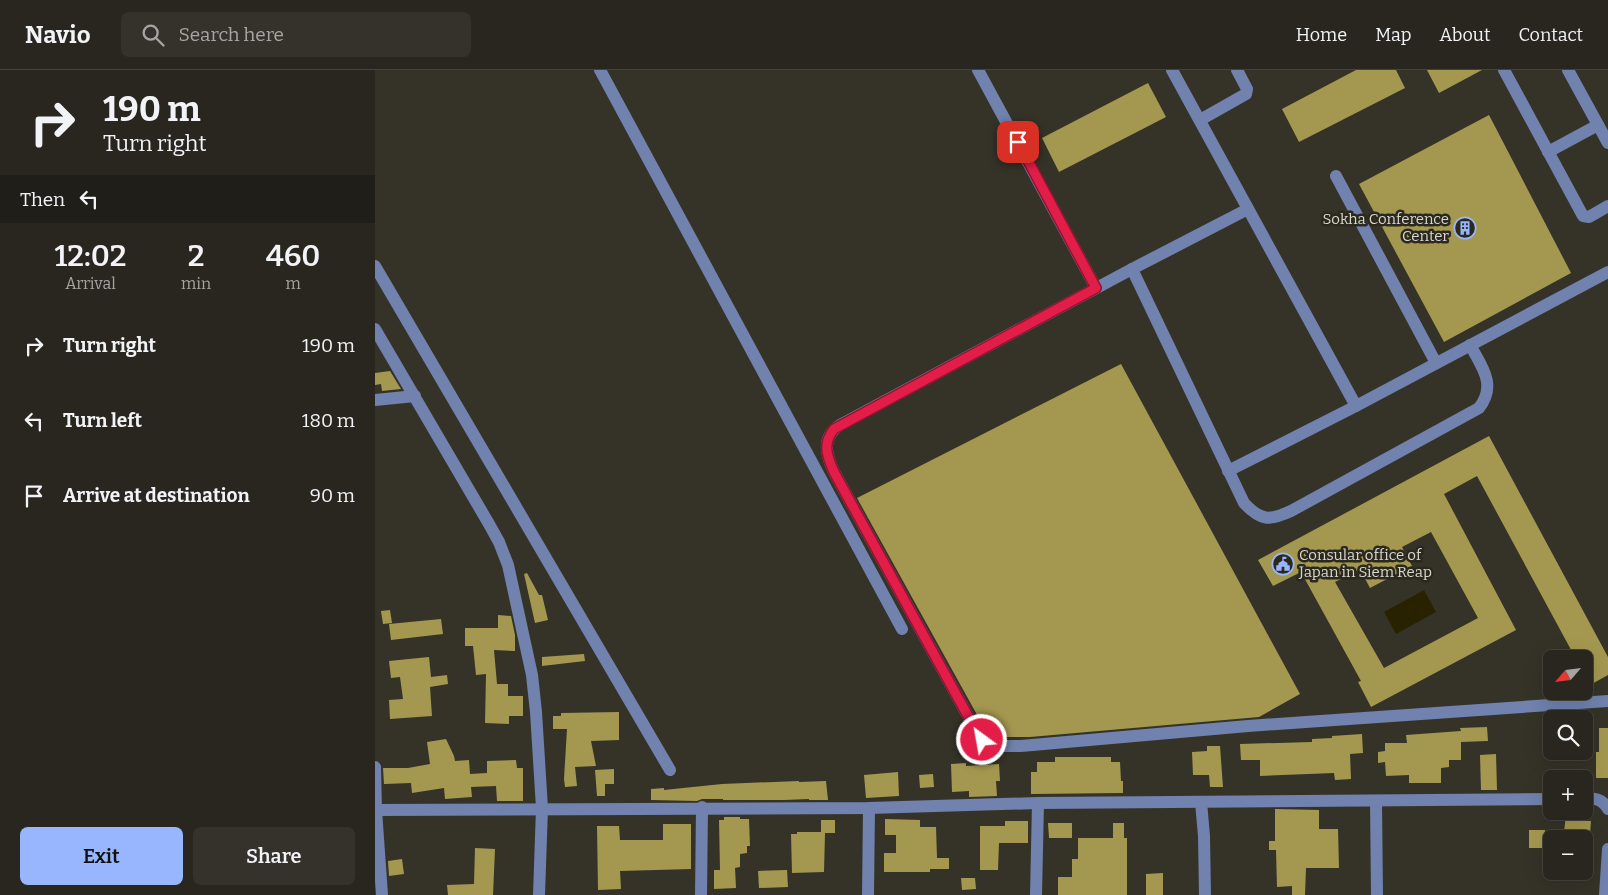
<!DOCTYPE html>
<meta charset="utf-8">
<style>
body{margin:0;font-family:Bitter,serif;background:#34322b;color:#f1f3f6;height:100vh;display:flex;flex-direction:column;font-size:19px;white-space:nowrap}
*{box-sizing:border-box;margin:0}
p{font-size:16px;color:#a5a5a4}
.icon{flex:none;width:28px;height:28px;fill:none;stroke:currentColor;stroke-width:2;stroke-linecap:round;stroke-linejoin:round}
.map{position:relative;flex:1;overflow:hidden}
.drawer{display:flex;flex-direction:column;background:#28261e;width:375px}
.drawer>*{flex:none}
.hud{background:#28261e;color:#f1f3f6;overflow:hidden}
.needle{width:32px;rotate:242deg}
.controls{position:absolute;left:1168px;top:580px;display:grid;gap:10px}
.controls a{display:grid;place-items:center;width:50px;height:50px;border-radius:8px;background:#28261e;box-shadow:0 5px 20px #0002,0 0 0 1px #44433c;font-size:25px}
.pin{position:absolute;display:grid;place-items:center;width:42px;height:42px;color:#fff;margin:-21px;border-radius:10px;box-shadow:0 2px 8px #0006}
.me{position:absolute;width:55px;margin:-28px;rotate:328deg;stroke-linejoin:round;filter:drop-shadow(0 0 4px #0008)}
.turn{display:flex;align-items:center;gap:18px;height:105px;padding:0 20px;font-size:22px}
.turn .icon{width:65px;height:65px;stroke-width:2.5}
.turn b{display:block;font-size:35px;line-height:42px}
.then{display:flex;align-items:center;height:48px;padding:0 20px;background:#0003;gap:10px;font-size:19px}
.eta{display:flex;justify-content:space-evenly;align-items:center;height:85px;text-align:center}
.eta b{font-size:30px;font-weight:600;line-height:35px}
.primary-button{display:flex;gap:10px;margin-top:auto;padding:10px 20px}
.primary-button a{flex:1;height:58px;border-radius:8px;background:#98b6fd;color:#111;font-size:20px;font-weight:600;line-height:58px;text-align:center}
.primary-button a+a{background:#34322b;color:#f1f3f6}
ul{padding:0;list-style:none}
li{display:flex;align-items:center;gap:15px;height:75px;padding:0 20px}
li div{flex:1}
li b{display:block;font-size:19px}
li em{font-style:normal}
header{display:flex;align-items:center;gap:30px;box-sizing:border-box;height:70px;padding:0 25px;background:#28261e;border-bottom:1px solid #44433c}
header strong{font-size:24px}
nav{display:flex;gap:28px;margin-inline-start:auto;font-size:18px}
.search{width:350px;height:45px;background:#34322b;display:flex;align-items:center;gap:12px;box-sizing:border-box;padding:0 18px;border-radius:8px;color:#a5a5a4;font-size:19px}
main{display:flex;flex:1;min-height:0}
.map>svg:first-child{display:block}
</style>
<header>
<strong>Navio</strong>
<div class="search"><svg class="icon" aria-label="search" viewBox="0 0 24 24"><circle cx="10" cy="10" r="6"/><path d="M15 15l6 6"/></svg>Search here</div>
<nav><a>Home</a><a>Map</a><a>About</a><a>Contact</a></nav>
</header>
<main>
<section class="drawer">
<div class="hud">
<div class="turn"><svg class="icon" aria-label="right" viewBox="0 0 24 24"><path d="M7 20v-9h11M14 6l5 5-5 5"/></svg><div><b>190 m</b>Turn right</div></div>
<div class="then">Then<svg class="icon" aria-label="left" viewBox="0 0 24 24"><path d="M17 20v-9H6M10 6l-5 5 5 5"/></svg></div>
</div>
<div class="eta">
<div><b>12:02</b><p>Arrival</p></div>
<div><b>2</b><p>min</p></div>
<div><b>460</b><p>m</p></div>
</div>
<ul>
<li><svg class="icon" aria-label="right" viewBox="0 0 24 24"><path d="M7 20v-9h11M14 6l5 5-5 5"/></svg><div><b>Turn right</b></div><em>190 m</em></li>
<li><svg class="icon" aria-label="left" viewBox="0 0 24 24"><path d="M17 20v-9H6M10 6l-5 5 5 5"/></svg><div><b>Turn left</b></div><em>180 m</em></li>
<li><svg class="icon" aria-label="arrive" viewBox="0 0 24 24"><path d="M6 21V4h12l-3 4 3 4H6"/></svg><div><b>Arrive at destination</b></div><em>90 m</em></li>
</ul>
<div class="primary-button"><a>Exit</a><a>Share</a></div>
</section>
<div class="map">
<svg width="1233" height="825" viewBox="0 0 1233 825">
<rect width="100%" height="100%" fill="#353328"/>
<path fill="#292200" d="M1049 520 1061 542 1021 564 1009 542Z"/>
<g fill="#a49850" fill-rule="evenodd">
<path d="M981 0H1021L1030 18 924 72 907 39Z"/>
<path d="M1052 0H1107L1064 23Z"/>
<path d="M773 13 791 47 684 102 667 68Z"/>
<path d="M1114 45 1196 203 1069 272 984 114Z"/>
<path d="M746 294 925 624 884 647 655 667H620L611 661 482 428Z"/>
<path d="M15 301 26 319 7 321 6 314 0 315V303Z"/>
<path d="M1114 366 1233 587V605L1215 615 1209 603V589H1201L1102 406 1069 424 1141 560 996 637 983 612 986 611 926 502 898 516 883 490ZM1056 462 1103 548 1009 598 960 512 985 499 995 518 1037 496 1027 477Z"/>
<path d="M152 503 164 525H167L173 550 160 553 149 504Z"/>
<path d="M15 540 17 553 8 554 6 541Z"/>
<path d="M123 545 136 546 140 565V581L119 580 122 614H133V626H148V646H134V654L110 653 111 604 101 605 98 576H90V558H123Z"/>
<path d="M66 549 68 564 16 570 14 554Z"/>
<path d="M209 584 210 591 167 596V587Z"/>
<path d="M54 587 56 607 72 605 73 614 55 617 57 646 15 649 14 630 28 629 25 607 16 608 14 591Z"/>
<path d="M244 642V670L216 671 221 696 200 697 202 716 190 717 189 709 192 659H178V646H186V643Z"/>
<path d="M1112 657 1113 671 1086 672V690H1074V697L1066 698V713H1034V705L1011 706 1010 692 1003 693V682L1010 681V673H1032L1031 665 1086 661 1085 658Z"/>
<path d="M1224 658H1233V708H1221V682H1224Z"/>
<path d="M987 664 988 683 975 684 976 709 960 710 959 703 885 706V690H866L865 674 937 672V669L957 668V666Z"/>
<path d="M71 669 79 686 80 691 94 690 95 704 112 703V691L141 690 142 698H148V731H122L121 716 96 717 97 727 70 729 69 718 37 723 36 713 9 714 8 698H33L55 694 52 672Z"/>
<path d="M832 676H845L848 717H835L834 705H818L817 682 832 681Z"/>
<path d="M1121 684 1122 720H1106L1105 685Z"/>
<path d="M680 687H736V692H745L746 711H748V723L656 724V702H662V692H680Z"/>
<path d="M591 693V696L624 694 625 711H621L622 726 594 727V721L577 722 576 694Z"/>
<path d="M239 699V714H230V726H222L220 700Z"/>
<path d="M523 702 524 726 491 728 489 705Z"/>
<path d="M558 704 559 717 545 718 544 705Z"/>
<path d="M424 711V712L451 711 453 730H434V729L409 730H348V729H327L322 731 276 730V719L289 718V720L347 714Z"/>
<path d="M900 739 944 740V759H963L964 798H931L930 825H917V816L902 817 901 780H894V771H900Z"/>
<path d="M1191 745 1209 746V751H1216L1215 764 1189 762Z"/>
<path d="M349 747H365V749H374L375 776H372V783L365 784V797L360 798 361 818 339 819V800H345L344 750H349Z"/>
<path d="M510 749 545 750V757H561L562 788H574V799H555V802H509V783H521V765H510Z"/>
<path d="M446 750H460V763H450L449 802 417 803 416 764H422V762H446Z"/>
<path d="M630 751H653V773H624L623 800H605V756H630Z"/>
<path d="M673 753H697V768H674Z"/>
<path d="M738 753H749V768H752V825H683V807H697V789H703V768H738Z"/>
<path d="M288 754H316V799L245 801 246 819 223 820 222 756H244L245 770H288Z"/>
<rect x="1154" y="760" width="16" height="18"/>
<path d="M100 778 120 779 118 825H73L72 815 99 814Z"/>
<path d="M27 789 29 804 14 806 13 791Z"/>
<path d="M412 800 413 817 384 818 383 801Z"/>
<path d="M788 803V825H771V804Z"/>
<path d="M586 808H600L601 819 587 820Z"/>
</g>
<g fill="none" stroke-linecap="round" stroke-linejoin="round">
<g stroke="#7082ad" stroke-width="12">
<path d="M225 0 527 559"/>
<path d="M603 0 721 218"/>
<path d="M797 0 981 336"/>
<path d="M1129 0 1208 146 1214 147 1233 136"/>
<path d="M1193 0 1233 73"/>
<path d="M825 50 871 24 872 19 862 0"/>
<path d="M1173 82 1223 55"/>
<path d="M961 106 1061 293"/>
<path d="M873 139 757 199 465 355C446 367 451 385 459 402L604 666C614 678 631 676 646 676L873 656 1233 631"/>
<path d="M0 196 295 700"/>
<path d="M757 199 869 433C886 451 894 451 916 441L1104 338C1122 315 1107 297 1095 275"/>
<path d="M0 259 114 454 124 472 133 495 157 605 161 642 167 738 164 825"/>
<path d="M0 330 40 326"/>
<path d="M853 401 981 336 1233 202"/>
<path d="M0 697 1 740 7 825"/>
<path d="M1209 728C1219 728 1228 729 1233 739"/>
<path d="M1001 731 1002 825"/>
<path d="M826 732 829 766 830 825"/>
<path d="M0 740 494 738 663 733 1176 729"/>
<path d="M326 825 327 737"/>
<path d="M493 825 494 738"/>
<path d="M661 825 663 733"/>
<path d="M1230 825 1233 779"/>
</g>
</g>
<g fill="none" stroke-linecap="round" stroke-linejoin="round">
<g stroke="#92132f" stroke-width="12">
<path id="route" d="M607 670 604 666 459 402C452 386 447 374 459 359L721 218 643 72"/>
</g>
<use href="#route" stroke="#e11d48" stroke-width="9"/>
</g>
<defs>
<g id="building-ring" transform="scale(1.125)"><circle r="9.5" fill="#2b291e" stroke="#98b6fd" stroke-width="1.5"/><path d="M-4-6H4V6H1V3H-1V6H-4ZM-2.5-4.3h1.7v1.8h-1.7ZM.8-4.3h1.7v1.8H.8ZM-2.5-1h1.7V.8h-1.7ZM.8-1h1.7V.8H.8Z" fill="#98b6fd"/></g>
<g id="civic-ring" transform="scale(1.125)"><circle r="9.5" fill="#2b291e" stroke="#98b6fd" stroke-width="1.5"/><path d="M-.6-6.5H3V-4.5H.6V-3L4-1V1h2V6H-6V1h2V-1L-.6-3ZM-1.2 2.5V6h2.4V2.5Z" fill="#98b6fd"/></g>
</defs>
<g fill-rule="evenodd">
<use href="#building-ring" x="1090" y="158"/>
<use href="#civic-ring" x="908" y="494"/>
</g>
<g text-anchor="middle" stroke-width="5" stroke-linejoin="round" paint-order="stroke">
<g font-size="15" fill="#d7d6cf" stroke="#2b291e" text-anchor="end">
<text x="1074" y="154">Sokha Conference<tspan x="1074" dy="17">Center</tspan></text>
<text x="924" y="490" text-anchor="start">Consular office of<tspan x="924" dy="17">Japan in Siem Reap</tspan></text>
</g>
</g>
</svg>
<div class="controls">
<a><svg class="needle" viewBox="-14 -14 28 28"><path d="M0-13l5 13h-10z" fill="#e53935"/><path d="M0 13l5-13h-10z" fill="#a5a5a4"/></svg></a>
<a><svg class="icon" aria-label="search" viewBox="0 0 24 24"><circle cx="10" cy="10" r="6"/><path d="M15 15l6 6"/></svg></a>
<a>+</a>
<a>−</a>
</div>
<div class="pin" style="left:643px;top:72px;background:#d93025"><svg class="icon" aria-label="arrive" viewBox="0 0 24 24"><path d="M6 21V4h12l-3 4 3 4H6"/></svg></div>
<svg class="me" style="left:607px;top:670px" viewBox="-20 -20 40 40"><circle r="17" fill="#e11d48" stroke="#fff" stroke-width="3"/><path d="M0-11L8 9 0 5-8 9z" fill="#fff"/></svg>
</div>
</main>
